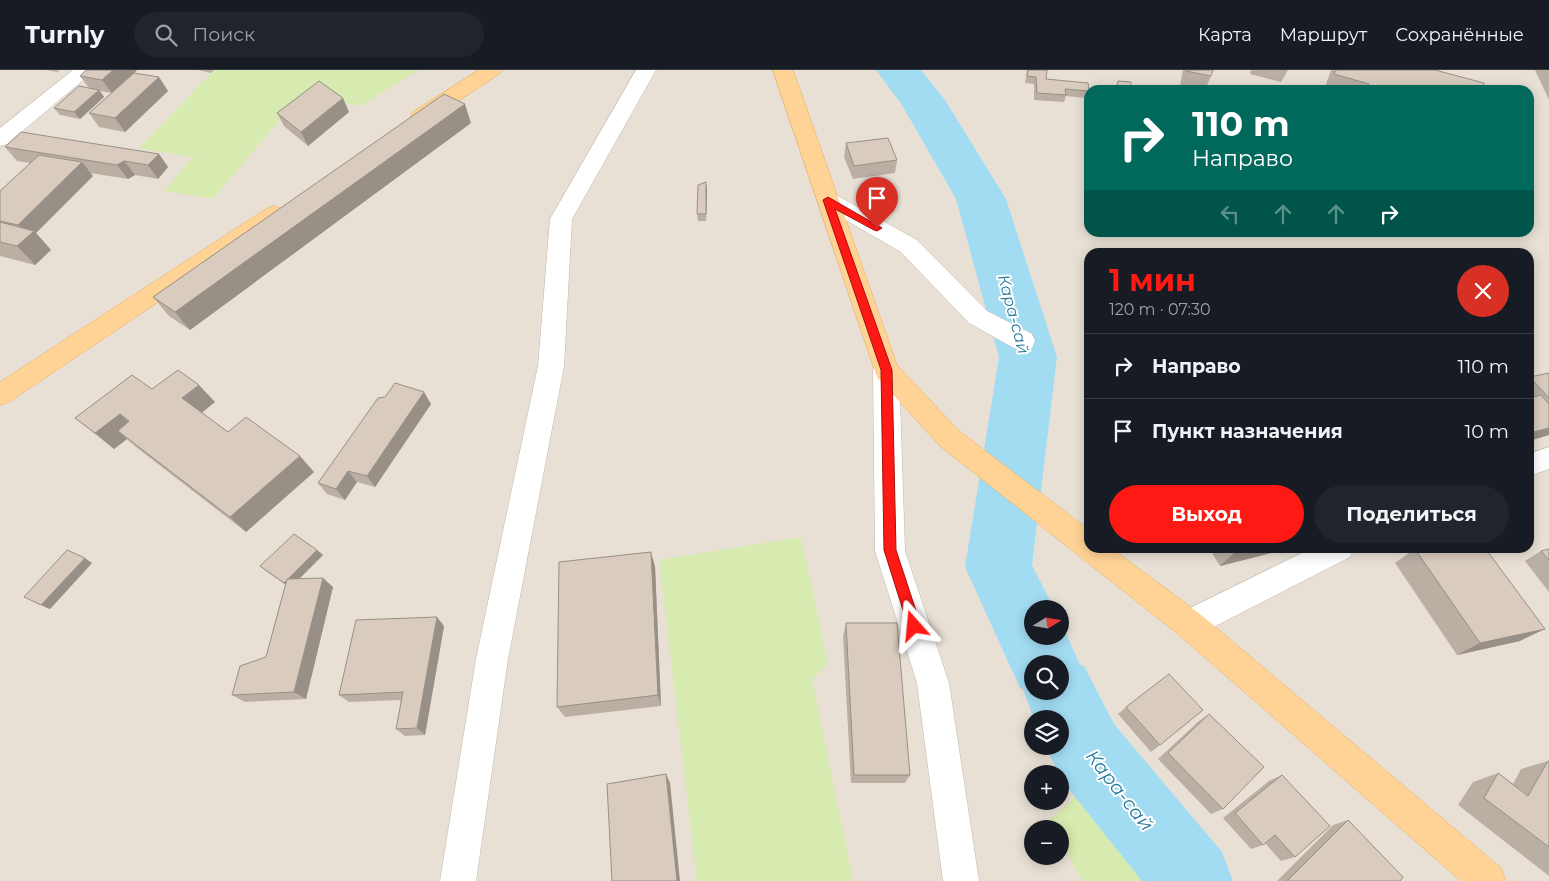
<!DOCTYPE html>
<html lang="ru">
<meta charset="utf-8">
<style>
body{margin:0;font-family:Montserrat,sans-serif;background:#20242c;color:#f1f3f6;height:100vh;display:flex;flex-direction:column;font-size:19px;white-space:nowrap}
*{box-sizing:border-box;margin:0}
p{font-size:16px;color:#9ea1a6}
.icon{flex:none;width:28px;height:28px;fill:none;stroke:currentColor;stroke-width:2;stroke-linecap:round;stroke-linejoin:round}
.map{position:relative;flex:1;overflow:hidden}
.side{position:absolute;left:1084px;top:178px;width:450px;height:305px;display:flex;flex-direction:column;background:#171b24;border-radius:15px;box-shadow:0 2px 12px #0003}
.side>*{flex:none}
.banner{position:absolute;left:1084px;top:15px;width:450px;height:152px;border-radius:15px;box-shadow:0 2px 12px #0003;background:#00695c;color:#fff;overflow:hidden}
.needle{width:32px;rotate:79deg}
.fabs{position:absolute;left:1024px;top:530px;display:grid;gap:10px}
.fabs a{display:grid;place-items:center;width:45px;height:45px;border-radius:50%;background:#171b24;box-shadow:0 2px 12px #0003;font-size:25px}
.pin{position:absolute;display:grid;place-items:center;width:42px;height:42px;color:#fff;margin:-51px -21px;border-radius:50% 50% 50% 0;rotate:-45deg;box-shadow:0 0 5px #0007}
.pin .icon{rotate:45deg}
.me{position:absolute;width:55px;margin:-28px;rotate:342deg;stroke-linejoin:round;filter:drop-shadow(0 0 4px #0008)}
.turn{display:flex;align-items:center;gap:18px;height:105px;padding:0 25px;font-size:22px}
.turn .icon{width:65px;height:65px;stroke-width:2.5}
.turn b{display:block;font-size:35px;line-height:42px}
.lanes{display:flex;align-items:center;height:48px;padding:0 25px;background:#0003;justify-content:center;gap:25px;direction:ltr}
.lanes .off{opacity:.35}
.round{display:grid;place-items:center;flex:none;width:52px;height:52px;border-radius:26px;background:#20242c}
.summary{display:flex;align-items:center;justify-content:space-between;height:85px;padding:0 25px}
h1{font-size:30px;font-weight:700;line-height:38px;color:#ff1914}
.button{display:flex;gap:10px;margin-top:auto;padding:10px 25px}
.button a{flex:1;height:58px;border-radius:30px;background:#ff1914;color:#fff;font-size:20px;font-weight:700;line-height:58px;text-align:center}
.button a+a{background:#20242c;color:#f1f3f6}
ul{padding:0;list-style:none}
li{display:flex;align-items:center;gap:15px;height:65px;padding:0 25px;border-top:1px solid #363941}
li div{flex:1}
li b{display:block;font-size:19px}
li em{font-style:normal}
header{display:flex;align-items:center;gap:30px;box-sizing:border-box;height:70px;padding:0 25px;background:#171b24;border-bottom:1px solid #363941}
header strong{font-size:24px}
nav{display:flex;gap:28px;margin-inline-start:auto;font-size:18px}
.search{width:350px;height:45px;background:#20242c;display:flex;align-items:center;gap:12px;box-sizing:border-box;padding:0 18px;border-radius:28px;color:#9ea1a6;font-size:19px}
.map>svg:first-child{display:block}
</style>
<header>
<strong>Turnly</strong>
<div class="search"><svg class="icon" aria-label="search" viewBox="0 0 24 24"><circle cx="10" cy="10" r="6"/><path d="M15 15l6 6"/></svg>Поиск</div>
<nav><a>Карта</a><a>Маршрут</a><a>Сохранённые</a></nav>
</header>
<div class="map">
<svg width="1549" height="811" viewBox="0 0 1549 811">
<rect width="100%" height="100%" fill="#f4efe7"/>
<path fill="#e8e0d5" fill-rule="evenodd" d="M0 0H1549V811H0ZM1089 20H1529V162H1089ZM1089 182H1529V478H1089ZM1032 539H1060V566H1032ZM1032 594H1060V621H1032ZM1032 649H1060V676H1032ZM1032 704H1060V731H1032ZM1032 759H1060V786H1032Z"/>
<g fill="#d7eaaf">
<path d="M214 0H419L360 36 299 27 213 129 164 121 193 87 139 78Z"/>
<path d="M801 467 828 594 812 609 853 811H697L659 490Z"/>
<path d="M1078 724 1144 811H1083L1060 772V759H1052L1048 751Z"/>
</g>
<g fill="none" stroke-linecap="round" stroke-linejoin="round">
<path fill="#a2dcf3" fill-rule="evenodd" d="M876 0H921L945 30 1006 129 1057 287 1032 495 1054 539H1032V566H1060V550L1080 595 1084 596 1114 654 1222 782 1233 811H1142L1060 708 1046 676H1060V649H1034L1023 619 1020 618 965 497 999 287 956 129 902 35ZM1032 594H1060V621H1032Z"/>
<g stroke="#c3b8ad" stroke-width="1">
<g id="minor">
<path d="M73 0H95L7 74 0 76V58Z"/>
<path d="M636 0H656L572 149 564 296 508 589 476 811H440L476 589 538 296 550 149Z"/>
<path d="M828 123 836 125 917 170 987 241 1032 264 1035 271 1032 278 1023 280 1014 278 969 253 901 182 820 135 817 130 820 125Z"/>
<path d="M886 290 895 293 899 300 905 481 949 613 979 811H943L917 613 875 481 873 300 877 293Z"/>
<path d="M1549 377V399L1529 406V384Z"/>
<path d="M1312 478H1354L1350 487 1200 564 1189 568 1178 564 1174 554 1178 544Z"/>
</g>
</g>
<g stroke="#e7ae62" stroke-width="1">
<g id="major">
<path d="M479 0H502L499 4 427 52 420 53 413 52 410 47 413 42Z"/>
<path d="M773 0H793L897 295 958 360 1089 460V478H1111L1200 544 1501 798 1506 811H1461L1178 564 940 376 877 307Z"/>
<path d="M274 136 282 139 285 144 282 149 9 332 0 335V312L266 139Z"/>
</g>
</g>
<use href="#minor" fill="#fff" fill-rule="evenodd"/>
<use href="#major" fill="#ffd396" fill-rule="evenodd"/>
</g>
<g fill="#bbafa4">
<path d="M47 0H60L57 2Z"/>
<path d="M86 0H137L134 3 168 21 125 62 99 57 89 43 111 23 100 21 104 27 80 49 60 45 54 38 89 18 80 6Z"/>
<path d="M198 0H214L211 3Z"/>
<path d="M1027 0H1047L1046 9 1089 21 1086 28 1066 26 1064 32 1034 30V14L1025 13Z"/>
<path d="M1183 0H1213L1211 6 1205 20 1180 15Z"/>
<path d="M1251 0H1288L1281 12 1250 4Z"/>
<path d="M1331 0H1435L1483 20H1324Z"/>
<path d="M1535 0H1549V30Z"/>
<path d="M1118 11 1131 19 1130 20H1110L1111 18H1115Z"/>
<path d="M349 42 308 76 284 56 277 43Z"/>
<path d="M471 53 190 260 169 246 153 227Z"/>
<path d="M846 73 897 90 895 103 853 109 844 87Z"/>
<path d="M5 77 159 84 168 97 158 109 135 105 128 109 90 103 93 106 36 163 51 180 35 195 0 186V121L30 93 17 91Z"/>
<path d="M707 119 706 151H698L697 144Z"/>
<path d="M1549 303V365L1529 371V308L1530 307Z"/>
<path d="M152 319 215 332 202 343 228 362 314 402 246 462 136 377 127 369 114 379 75 348Z"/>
<path d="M431 334 375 417 357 412 345 430 327 424 318 413Z"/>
<path d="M1209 478H1291L1220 496Z"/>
<path d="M1415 479 1520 571 1457 585 1395 493Z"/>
<path d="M1549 479V522L1525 491 1541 481Z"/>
<path d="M317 480 323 485 299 509 333 517 306 629 245 632 232 625 266 587 286 515 266 501 260 496Z"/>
<path d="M92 493 50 539 24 527Z"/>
<path d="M655 496 661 636 565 647 557 637Z"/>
<path d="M846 553 910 705 905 713H851L843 566Z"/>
<path d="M444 556 425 665 405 666 396 659 401 630 349 632 339 625Z"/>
<path d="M1126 637 1160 675 1151 682 1118 644Z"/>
<path d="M1209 644 1223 739 1211 744 1158 689 1199 651Z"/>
<path d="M1548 691H1549V806L1458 735 1473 712 1498 703 1513 714 1521 699Z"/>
<path d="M1282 705 1295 787 1281 791 1265 773 1263 775 1251 779 1223 748 1269 711Z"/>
<path d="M1348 750 1400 811H1277L1333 755Z"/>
</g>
<g fill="#988f86">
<path d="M113 0H137L112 23 102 10Z"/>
<path d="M159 7 168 21 125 62 115 48Z"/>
<path d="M99 20 104 27 80 49 74 42Z"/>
<path d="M343 28 349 42 308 76 301 62Z"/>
<path d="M465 34 471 53 190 260 175 242Z"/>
<path d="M159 84 168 97 158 109 148 95Z"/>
<path d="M124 91 135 105 128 109 117 95Z"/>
<path d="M82 92 93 106 36 163 51 180 35 195 17 176 28 166 18 155Z"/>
<path d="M706 112 707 119 706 151Z"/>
<path d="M199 315 215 332 198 345 182 328Z"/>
<path d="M424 322 431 334 375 417 367 406Z"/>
<path d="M120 344 138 361H118L127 369 114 379 95 363Z"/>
<path d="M1549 358V365L1529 371V363Z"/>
<path d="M300 386 314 402 246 462 230 447Z"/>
<path d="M348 401 357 412 345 430 336 419Z"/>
<path d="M1251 478H1291L1220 496 1235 482Z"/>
<path d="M317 480 323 485 290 518 284 513Z"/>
<path d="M651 482 655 496 661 636 658 625Z"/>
<path d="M85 488 92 493 50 539 41 535Z"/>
<path d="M323 508 333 517 306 629 294 622Z"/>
<path d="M437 547 444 556 425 665 417 658Z"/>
<path d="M1545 559 1520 571 1457 585 1480 573Z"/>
<path d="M666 704 670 713 680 811H677Z"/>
</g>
<g fill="#d9ccbf" stroke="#988f86">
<path d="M86 0H113L102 10 80 6Z"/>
<path d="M1028 0H1047L1046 9 1088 13 1089 21 1065 19 1066 25 1037 23 1036 7 1027 6Z"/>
<path d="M1186 0H1213L1211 6 1186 1Z"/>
<path d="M1336 0H1435L1484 13 1483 20H1367L1369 14 1334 4Z"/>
<path d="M134 3 159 7 115 48 89 43Z"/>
<path d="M319 11 343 28 301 62 277 43Z"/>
<path d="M1118 11 1131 12V19L1117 17Z"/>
<path d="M79 16 99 20 74 42 54 38Z"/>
<path d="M1111 18 1124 20H1111Z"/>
<path d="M444 24 465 34 175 242 153 227Z"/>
<path d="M21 62 159 84 148 95 124 91 117 95 5 77Z"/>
<path d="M888 68 897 90 854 96 846 73Z"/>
<path d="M39 85 82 92 18 155 0 151V121Z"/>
<path d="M706 112V144H697L698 115Z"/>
<path d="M0 152 34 161 17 176 0 172Z"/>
<path d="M178 300 199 315 182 328 228 362 246 347 300 386 230 447 118 361 129 351 120 344 95 363 75 348 132 305 152 319Z"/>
<path d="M1549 303V328L1530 307Z"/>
<path d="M395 313 424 322 367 406 348 401 336 419 318 413 378 328 385 327Z"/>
<path d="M1541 325 1549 334V358L1529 363V328Z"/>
<path d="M294 464 317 480 284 513 260 496Z"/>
<path d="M1232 478H1251L1235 482Z"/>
<path d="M1420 478H1485L1545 559 1480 573 1415 479Z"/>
<path d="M1549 479V490L1541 481Z"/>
<path d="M67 480 85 488 41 535 24 527Z"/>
<path d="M651 482 658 625 557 637 559 492Z"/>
<path d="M323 508 294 622 232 625 240 596 266 587 287 509Z"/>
<path d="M437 547 417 658 396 659 403 622 339 625 356 550Z"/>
<path d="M846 553H897L910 705H854Z"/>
<path d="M1169 604 1203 640 1160 675 1126 637Z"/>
<path d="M1209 644 1264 697 1223 739 1168 683Z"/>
<path d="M1548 691H1549V777L1484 728 1498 703 1528 726Z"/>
<path d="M666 704 677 811H612L607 714Z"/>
<path d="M1282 705 1330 756 1295 787 1275 765 1263 775 1235 743Z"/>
<path d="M1348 750 1403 807 1400 811H1287Z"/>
</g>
<path fill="#ff1914" stroke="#a6100d" d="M828 127 882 158 877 161 874 160 835 139 892 300 896 480 921 556 919 561 914 562 910 561 908 556 884 480 881 300 823 130Z"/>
<g text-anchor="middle" stroke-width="4" stroke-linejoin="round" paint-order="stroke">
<g font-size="16" font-style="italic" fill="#277b9e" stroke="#fff">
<text transform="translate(1014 244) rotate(75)" y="6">Кара-сай</text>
</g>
<g font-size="19" font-style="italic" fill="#277b9e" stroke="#fff">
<text transform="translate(1120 720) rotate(52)" y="7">Кара-сай</text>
</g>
</g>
</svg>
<div class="fabs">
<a><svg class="needle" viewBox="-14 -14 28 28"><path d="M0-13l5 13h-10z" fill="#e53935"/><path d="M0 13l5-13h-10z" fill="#9ea1a6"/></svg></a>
<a><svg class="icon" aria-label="search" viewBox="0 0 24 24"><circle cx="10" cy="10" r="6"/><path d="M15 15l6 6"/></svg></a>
<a><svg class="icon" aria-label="layers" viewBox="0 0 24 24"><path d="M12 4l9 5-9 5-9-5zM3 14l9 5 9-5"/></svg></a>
<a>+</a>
<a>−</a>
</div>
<div class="pin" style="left:877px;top:158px;background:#d93025"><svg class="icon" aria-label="arrive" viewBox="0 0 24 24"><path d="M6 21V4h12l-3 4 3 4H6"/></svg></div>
<svg class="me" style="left:914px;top:556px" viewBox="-20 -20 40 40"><path d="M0-17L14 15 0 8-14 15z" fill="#ff1914" stroke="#fff" stroke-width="4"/></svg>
<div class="banner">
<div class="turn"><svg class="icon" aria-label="right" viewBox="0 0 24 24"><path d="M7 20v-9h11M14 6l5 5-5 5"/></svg><div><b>110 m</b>Направо</div></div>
<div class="lanes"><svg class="icon off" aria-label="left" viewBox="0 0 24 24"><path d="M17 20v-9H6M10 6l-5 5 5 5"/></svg><svg class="icon off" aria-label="ahead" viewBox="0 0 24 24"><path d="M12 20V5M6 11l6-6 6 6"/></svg><svg class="icon off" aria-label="ahead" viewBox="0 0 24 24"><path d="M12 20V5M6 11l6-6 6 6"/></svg><svg class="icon" aria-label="right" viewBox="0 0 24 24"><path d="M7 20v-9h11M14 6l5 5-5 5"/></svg></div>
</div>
<section class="side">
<div class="summary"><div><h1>1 мин</h1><p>120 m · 07:30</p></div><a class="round" style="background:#d93025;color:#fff"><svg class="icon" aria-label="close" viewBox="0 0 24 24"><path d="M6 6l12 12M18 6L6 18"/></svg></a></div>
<ul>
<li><svg class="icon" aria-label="right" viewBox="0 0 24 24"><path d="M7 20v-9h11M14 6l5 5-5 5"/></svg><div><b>Направо</b></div><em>110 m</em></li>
<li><svg class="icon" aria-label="arrive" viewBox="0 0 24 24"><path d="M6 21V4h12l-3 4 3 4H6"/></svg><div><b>Пункт назначения</b></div><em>10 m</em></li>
</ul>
<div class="button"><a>Выход</a><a>Поделиться</a></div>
</section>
</div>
